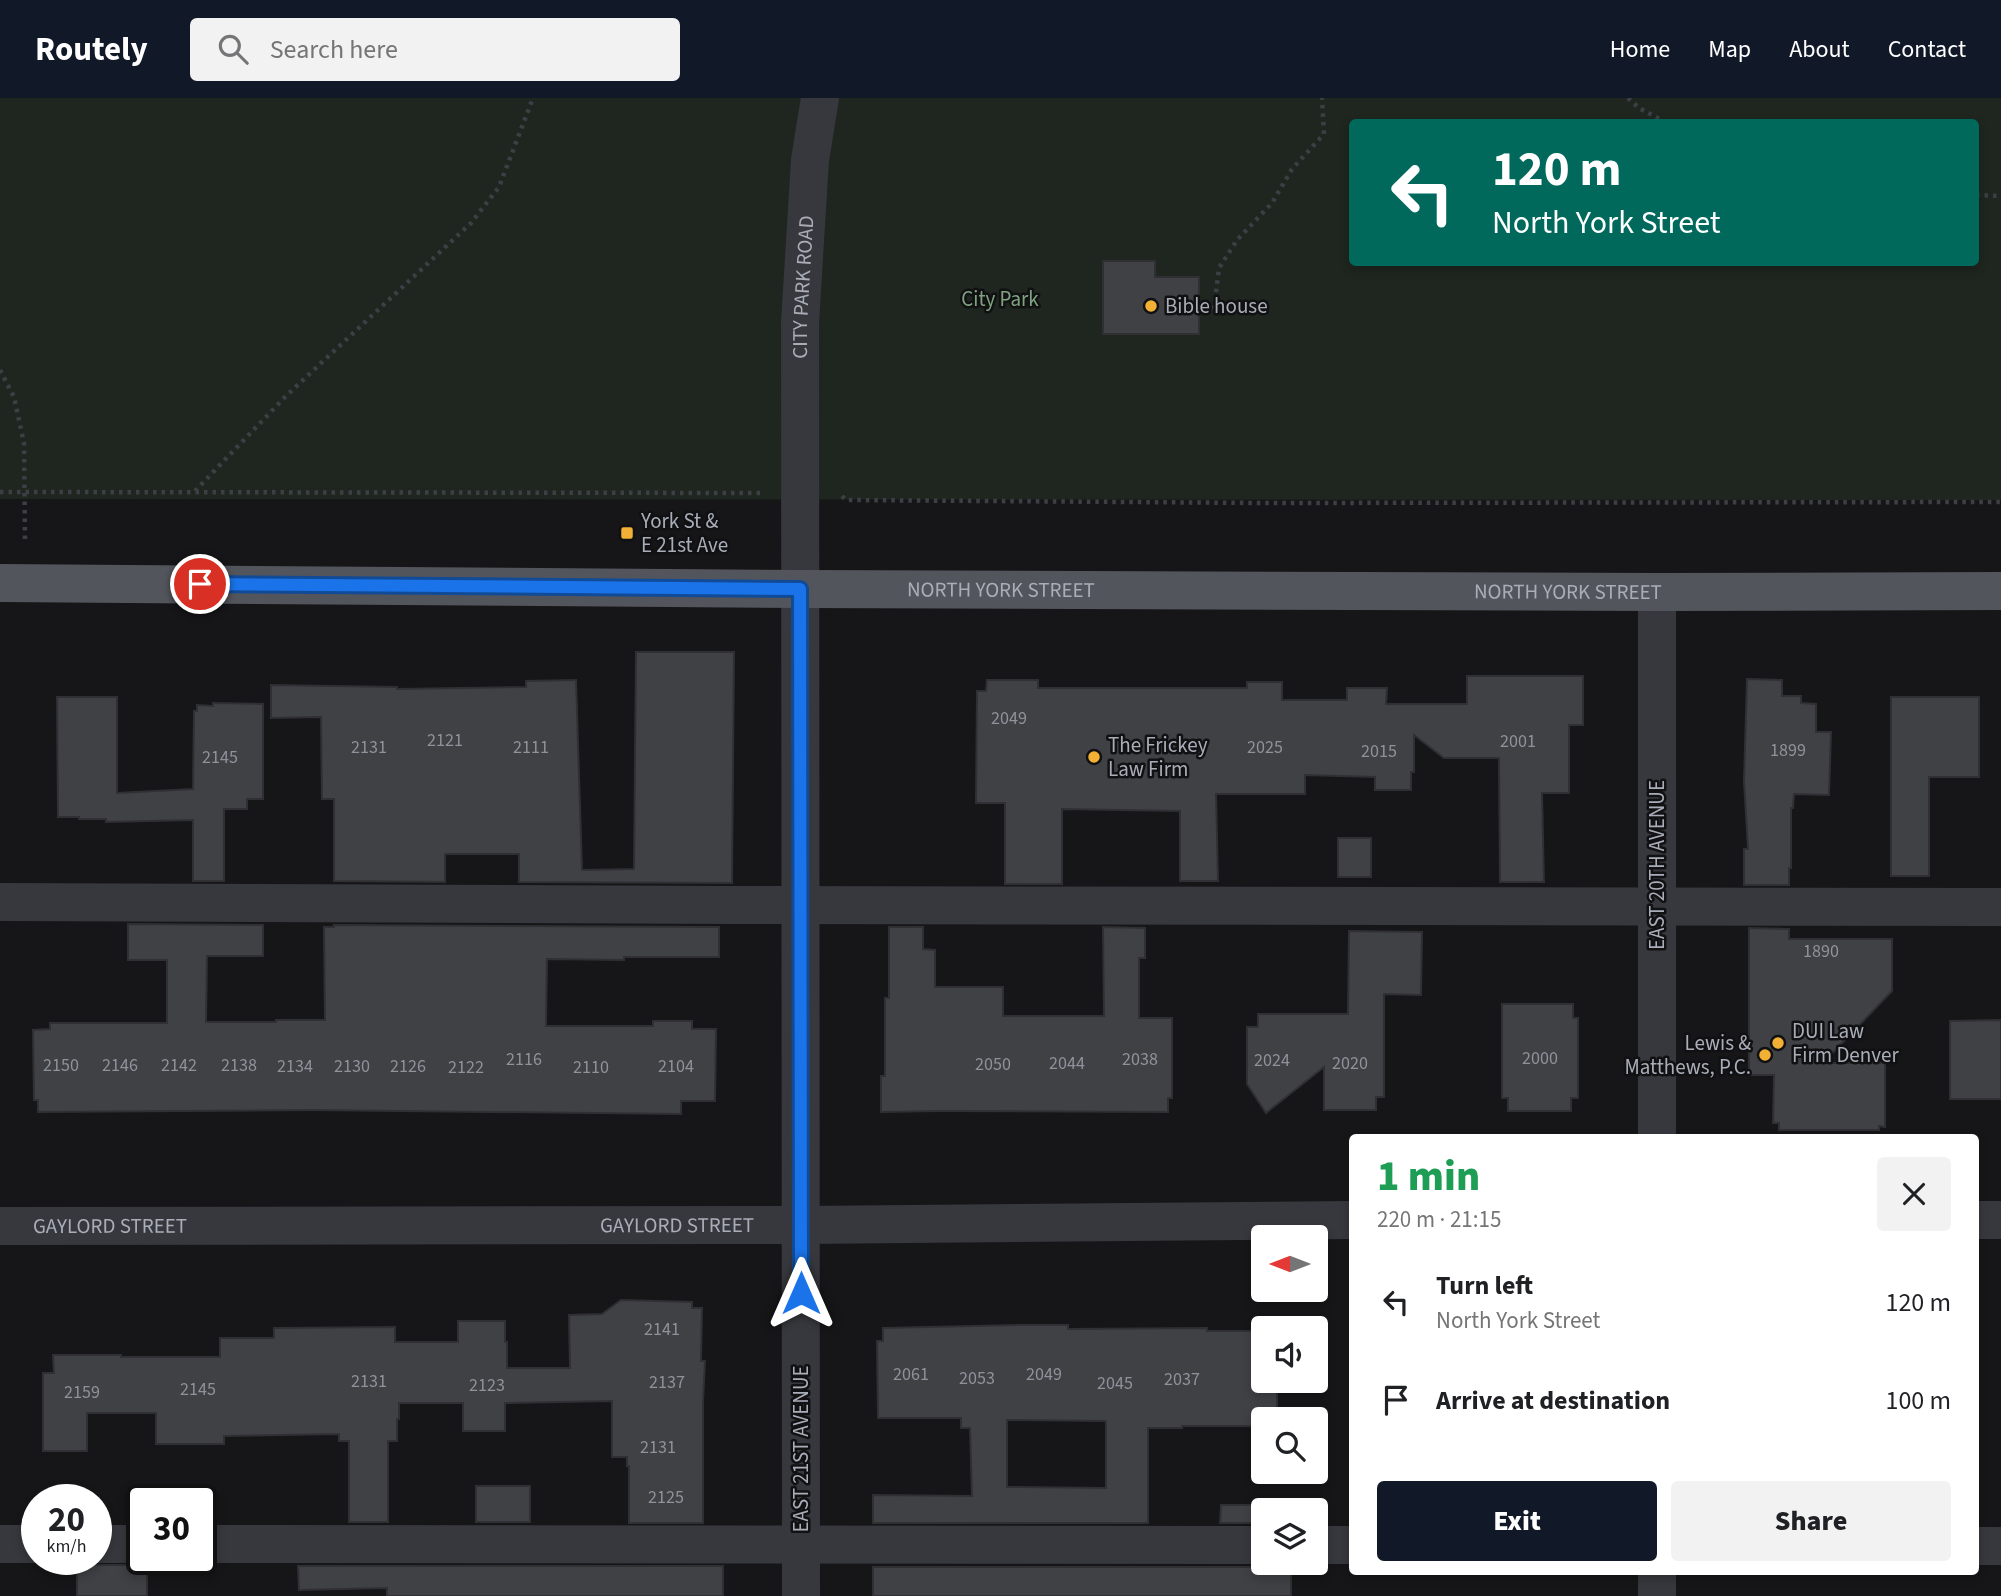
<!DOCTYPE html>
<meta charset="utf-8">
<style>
body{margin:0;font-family:"Source Sans 3",sans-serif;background:#f2f2f2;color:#202124;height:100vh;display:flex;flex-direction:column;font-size:26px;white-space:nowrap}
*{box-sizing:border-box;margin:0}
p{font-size:23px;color:#757577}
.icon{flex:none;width:38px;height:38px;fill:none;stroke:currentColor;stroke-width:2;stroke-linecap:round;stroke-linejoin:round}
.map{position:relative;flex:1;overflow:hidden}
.drawer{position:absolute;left:1349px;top:1036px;width:630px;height:441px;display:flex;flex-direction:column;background:#fff;border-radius:7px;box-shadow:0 4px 10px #0003}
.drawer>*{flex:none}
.hud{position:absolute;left:1349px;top:21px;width:630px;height:147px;border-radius:7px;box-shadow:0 4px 10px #0003;background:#00695c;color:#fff;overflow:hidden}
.needle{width:46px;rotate:270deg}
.tools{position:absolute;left:1251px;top:1127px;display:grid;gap:14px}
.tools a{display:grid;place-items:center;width:77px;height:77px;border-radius:7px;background:#fff;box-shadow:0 4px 10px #0003;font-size:35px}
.speed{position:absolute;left:21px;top:1386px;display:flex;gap:14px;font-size:35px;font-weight:700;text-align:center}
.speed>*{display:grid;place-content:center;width:91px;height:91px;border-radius:50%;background:#fff;box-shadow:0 4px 10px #0003;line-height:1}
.speed small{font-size:18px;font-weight:400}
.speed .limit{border:4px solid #111;border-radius:10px;background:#fff;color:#111}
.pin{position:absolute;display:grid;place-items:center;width:60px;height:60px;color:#fff;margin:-30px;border:4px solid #fff;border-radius:50%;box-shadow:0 2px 7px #0007}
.me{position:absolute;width:77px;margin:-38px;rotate:0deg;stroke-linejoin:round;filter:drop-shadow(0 0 5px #0008)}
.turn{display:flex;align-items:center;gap:24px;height:147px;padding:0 28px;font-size:32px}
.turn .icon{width:91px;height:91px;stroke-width:2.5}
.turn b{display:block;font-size:49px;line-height:60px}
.round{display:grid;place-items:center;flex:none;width:74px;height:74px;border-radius:7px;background:#f2f2f2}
.summary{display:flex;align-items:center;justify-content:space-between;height:119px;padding:0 28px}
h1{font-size:42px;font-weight:800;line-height:52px;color:#1e9e55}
.button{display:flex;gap:14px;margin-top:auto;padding:14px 28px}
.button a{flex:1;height:80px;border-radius:7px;background:#111827;color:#fff;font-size:28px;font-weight:800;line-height:80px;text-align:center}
.button a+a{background:#f2f2f2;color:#202124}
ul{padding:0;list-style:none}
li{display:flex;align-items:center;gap:21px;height:98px;padding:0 28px}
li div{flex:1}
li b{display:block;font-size:26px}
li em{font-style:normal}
header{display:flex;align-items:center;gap:42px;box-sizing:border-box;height:98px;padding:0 35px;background:#111827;color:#fff}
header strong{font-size:33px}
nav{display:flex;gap:38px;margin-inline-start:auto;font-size:24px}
.search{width:490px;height:63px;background:#f2f2f2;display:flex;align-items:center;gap:18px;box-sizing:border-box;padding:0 24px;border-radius:7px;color:#757577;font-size:26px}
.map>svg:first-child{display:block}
</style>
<header>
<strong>Routely</strong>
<div class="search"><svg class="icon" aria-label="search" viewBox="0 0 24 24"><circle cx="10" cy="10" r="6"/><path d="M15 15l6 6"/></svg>Search here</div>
<nav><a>Home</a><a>Map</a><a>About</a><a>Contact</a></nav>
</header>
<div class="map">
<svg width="2001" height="1498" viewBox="0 0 2001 1498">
<rect width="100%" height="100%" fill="#161618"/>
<path fill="#1e261f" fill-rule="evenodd" d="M0 0H2001V402L0 401ZM1353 24H1976V164H1353Z"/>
<g fill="#404145" stroke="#303034" stroke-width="2" fill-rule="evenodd">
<path d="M1103 163H1155V179H1199V236H1103Z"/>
<path d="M636 554H734L732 785 519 784V756H445V784L334 783V701H322L321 619 271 620V587L397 589V591L526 589V583L576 582 582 772 634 771Z"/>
<path d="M1467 578H1583V627H1569V695H1542L1544 784H1500L1499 660H1444L1414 637V674H1411V692H1375V679L1305 677V696H1216L1218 783H1180V713L1062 711V786H1005V705H976L977 593H986L987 582H1038V590H1247V584H1282V602H1347V590H1387L1386 606H1467Z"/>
<path d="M1747 581 1782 582V598H1801V605L1816 606V634H1831L1829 697 1794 696 1793 710H1791V770H1789V787H1744V751H1748L1744 683Z"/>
<path d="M57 599H117V695L193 691 194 613H197V607L213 608V605L263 606V701H247V711H224V783H193V722L106 724V721H79V719H58Z"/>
<path d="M1891 599H1979V679H1929V778H1891Z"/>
<rect x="1338" y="740" width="33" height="39"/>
<path d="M128 826 263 827V858H207L206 924H276V922H325L324 829H334V827L719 829V859H624V862L547 861 546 928H653V923H692V931H716L715 1003H681V1016L312 1012 38 1014V1002H34L33 932 50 931V925H167V862H128Z"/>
<path d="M889 829H923V851L935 852V889H1003V918H1104L1103 829 1145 830V860H1139V920H1172V1000H1168V1014L938 1013 881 1014V978H885V900H889Z"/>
<path d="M1749 830 1789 831V841H1892V893L1823 965H1885V1029L1879 1028V1032H1779V1025H1773L1774 977H1749Z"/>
<path d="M1349 833 1422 834 1421 897 1384 896V999H1376V1012H1324V969L1266 1015 1247 986V929H1258V916H1348Z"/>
<path d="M1502 906H1573V920H1578V1000H1571V1013H1508V1000H1502Z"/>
<path d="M2001 922V1001H1950V923Z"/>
<path d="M621 1202 692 1204V1210H702L701 1263H705L703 1304V1425H629V1368H627V1359H612V1303L505 1305V1333H463V1305H399V1321H397V1343H388V1424H349V1343H339V1336L224 1338V1346H156V1315H87V1353H43V1275H54L53 1257H121V1259H220V1240H274V1230L395 1229V1244H458V1223H505V1244H507V1270H570L569 1217 602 1216Z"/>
<path d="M1021 1227H1068V1231L1207 1230V1233H1264V1283H1277V1318H1275V1321H1264V1328H1182V1330H1148V1425H873V1397L972 1398 970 1330H961V1320H878L877 1243H883V1230ZM1007 1322 1106 1323V1390L1007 1389Z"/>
<rect x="476" y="1388" width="54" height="36"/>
<path d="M1221 1407H1257V1425H1220Z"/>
<path d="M1276 1465H1291V1498H873V1469H1264Z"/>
<rect x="77" y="1467" width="70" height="31"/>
<path d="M298 1468H723V1498H387V1490L299 1492Z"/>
</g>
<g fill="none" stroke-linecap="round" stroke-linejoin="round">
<g stroke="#3d3f44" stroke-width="4.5" stroke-dasharray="3.5 5" stroke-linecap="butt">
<path d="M1628 0 1639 10 1665 24"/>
<path d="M1976 97 2001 98"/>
<path d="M1214 211 1219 170 1237 142 1272 105 1292 71 1324 36 1322 0"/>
<path d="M0 272 14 299 24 345 25 445"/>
<path d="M195 393 287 297 471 125 499 89 533 0"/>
<path d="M0 394 760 395"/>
<path d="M842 398 846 402 1265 405 2001 404"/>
</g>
<g stroke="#37383d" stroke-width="38">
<path d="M1657 494V1040"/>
<path d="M0 804 734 807 2001 809"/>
<path d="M1976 1122H2001"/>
<path id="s1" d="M0 1128 800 1127 1353 1122"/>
<path d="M0 1446H37"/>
<path d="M96 1446H142"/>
<path d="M201 1446 1264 1447"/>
<path d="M1316 1447H1353"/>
<path d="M1976 1448H2001"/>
<path id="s2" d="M801 1498 800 225 810 62 820 0"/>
<path d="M1657 1498V1474"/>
</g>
<path stroke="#53555c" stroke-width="38" id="s3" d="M0 485 800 491 1657 494 2001 493"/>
</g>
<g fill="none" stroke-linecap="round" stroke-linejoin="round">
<g stroke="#114b97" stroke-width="18">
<path id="route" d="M200 486 800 491 801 1195"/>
</g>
<use href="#route" stroke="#1a73e8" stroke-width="12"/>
</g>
<g fill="#f2b134" stroke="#111113" stroke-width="2.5">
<circle cx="1151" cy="208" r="7"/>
<rect x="620" y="428" width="14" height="14" rx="3.5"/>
<circle cx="1094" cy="659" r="7"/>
<circle cx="1778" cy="945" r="7"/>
<circle cx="1765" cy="957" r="7"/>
</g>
<g text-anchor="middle" stroke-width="5" stroke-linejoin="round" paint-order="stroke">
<g font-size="18" fill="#8e929b">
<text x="1009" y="626">2049</text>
<text x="445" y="648">2121</text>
<text x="1518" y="649">2001</text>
<text x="369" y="655">2131</text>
<text x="531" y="655">2111</text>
<text x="1265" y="655">2025</text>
<text x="1788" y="658">1899</text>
<text x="1379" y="659">2015</text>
<text x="220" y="665">2145</text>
<text x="1821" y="859">1890</text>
<text x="1540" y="966">2000</text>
<text x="524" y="967">2116</text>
<text x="1140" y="967">2038</text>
<text x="1272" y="968">2024</text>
<text x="1067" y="971">2044</text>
<text x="1350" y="971">2020</text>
<text x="993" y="972">2050</text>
<text x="61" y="973">2150</text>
<text x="120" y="973">2146</text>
<text x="179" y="973">2142</text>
<text x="239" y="973">2138</text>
<text x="295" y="974">2134</text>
<text x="352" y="974">2130</text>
<text x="408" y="974">2126</text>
<text x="676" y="974">2104</text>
<text x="466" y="975">2122</text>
<text x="591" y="975">2110</text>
<text x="662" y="1237">2141</text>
<text x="911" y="1282">2061</text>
<text x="1044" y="1282">2049</text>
<text x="977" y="1286">2053</text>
<text x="1182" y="1287">2037</text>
<text x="369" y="1289">2131</text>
<text x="667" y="1290">2137</text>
<text x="1115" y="1291">2045</text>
<text x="487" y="1293">2123</text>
<text x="198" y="1297">2145</text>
<text x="82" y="1300">2159</text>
<text x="658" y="1355">2131</text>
<text x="666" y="1405">2125</text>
</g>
<g font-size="21" fill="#a8adb8" stroke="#111113">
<text dy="7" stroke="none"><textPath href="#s2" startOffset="1309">CITY PARK ROAD</textPath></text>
<text dy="7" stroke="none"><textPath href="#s3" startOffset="1001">NORTH YORK STREET</textPath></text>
<text dy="7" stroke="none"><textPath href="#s3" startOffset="1568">NORTH YORK STREET</textPath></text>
<text transform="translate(1657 767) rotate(-90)" y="7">EAST 20TH AVENUE</text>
<text dy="7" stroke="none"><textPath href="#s1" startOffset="677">GAYLORD STREET</textPath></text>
<text dy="7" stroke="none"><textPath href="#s1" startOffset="110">GAYLORD STREET</textPath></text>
<text transform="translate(801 1351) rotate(-90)" y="7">EAST 21ST AVENUE</text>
</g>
<g font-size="21" fill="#7fa381" stroke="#111113">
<text x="1000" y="208">City Park</text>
</g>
<g font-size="21" fill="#a8adb8" stroke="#111113" text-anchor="start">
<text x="1165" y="215">Bible house</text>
<text x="641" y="430">York St &amp;<tspan x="641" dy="24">E 21st Ave</tspan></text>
<text x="1108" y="654">The Frickey<tspan x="1108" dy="24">Law Firm</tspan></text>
<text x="1792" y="940">DUI Law<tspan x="1792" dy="24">Firm Denver</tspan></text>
<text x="1751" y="952" text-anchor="end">Lewis &amp;<tspan x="1751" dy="24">Matthews, P.C.</tspan></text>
</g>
</g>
</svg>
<div class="tools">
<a><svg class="needle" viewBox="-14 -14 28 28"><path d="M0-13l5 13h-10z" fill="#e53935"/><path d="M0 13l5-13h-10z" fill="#757577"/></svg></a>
<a><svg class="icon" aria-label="sound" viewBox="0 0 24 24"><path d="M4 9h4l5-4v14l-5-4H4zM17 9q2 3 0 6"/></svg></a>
<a><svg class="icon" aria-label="search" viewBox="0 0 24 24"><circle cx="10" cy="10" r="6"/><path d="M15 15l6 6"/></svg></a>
<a><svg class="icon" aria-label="layers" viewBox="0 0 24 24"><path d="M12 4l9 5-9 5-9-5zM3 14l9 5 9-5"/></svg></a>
</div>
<div class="speed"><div>20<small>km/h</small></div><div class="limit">30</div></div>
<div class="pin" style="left:200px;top:486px;background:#d93025"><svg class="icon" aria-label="arrive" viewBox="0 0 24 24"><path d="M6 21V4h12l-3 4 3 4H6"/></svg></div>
<svg class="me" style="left:801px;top:1195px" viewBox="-20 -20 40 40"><path d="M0-17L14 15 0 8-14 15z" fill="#1a73e8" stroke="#fff" stroke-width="4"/></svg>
<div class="hud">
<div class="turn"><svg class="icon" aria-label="left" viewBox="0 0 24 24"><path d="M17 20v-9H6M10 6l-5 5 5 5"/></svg><div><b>120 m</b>North York Street</div></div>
</div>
<section class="drawer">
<div class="summary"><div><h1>1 min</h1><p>220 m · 21:15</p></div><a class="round"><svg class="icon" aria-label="close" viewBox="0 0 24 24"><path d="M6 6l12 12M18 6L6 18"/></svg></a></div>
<ul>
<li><svg class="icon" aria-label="left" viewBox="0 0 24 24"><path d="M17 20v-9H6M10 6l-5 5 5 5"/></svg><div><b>Turn left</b><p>North York Street</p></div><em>120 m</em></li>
<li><svg class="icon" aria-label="arrive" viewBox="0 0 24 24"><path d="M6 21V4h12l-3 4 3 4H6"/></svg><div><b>Arrive at destination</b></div><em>100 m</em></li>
</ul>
<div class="button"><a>Exit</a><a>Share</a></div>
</section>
</div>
